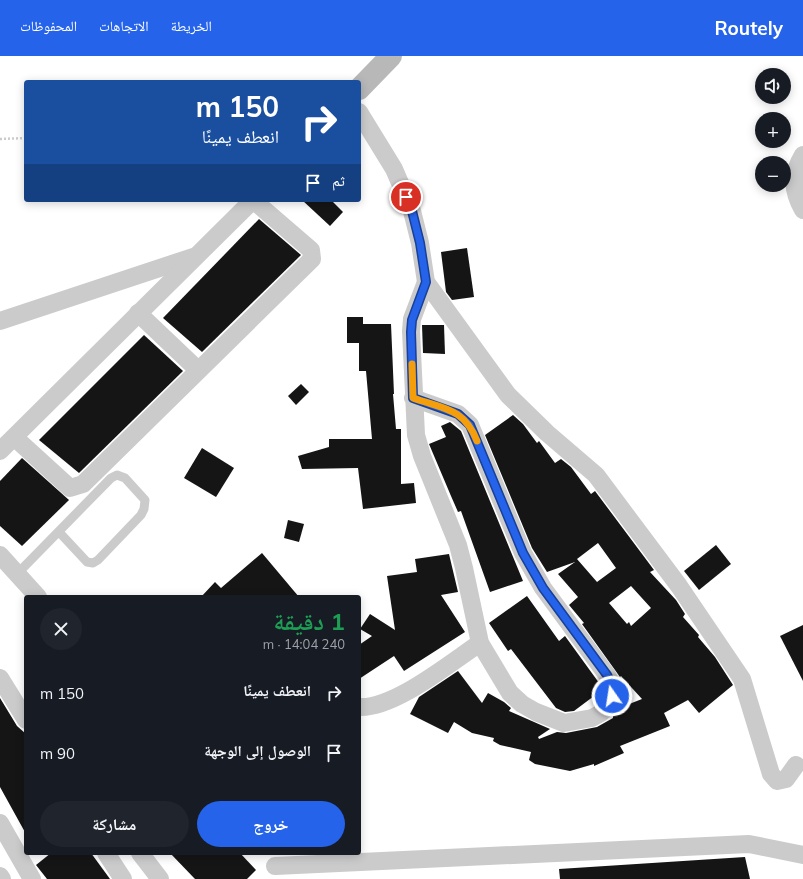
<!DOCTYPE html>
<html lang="ar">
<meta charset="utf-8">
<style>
body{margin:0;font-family:Mulish,"Noto Naskh Arabic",sans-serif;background:#20242c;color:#f1f3f6;direction:rtl;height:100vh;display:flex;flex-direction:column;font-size:15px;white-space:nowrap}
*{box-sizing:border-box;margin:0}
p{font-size:13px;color:#9ea1a6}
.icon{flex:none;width:22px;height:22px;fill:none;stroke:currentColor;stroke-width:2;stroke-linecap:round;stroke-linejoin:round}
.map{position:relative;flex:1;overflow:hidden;direction:ltr}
.side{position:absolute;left:24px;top:539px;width:337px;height:260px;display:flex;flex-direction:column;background:#171b24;border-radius:4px;box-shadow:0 2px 10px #0003;direction:rtl}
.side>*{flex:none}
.top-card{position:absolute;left:24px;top:24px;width:337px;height:122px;border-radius:4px;box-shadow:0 2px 10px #0003;direction:rtl;background:#1a4fa0;color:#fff;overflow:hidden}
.fabs{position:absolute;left:755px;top:12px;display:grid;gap:8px}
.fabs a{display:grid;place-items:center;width:36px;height:36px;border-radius:50%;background:#171b24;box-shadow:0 2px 10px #0003;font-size:20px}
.pin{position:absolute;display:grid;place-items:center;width:34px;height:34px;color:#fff;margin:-17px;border:2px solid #fff;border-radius:50%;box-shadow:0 1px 4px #0007}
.me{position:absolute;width:44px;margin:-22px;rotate:347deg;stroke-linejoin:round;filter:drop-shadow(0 0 3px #0008)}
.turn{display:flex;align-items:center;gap:14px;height:84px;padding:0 16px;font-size:18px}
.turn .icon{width:52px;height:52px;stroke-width:2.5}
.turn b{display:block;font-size:28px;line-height:34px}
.then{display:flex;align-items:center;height:38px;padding:0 16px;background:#0003;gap:8px;font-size:15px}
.round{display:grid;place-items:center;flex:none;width:42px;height:42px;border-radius:21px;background:#20242c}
.overview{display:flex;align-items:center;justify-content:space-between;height:68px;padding:0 16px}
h1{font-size:24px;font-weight:700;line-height:30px;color:#1e9e55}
.button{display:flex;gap:8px;margin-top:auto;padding:8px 16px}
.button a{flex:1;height:46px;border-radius:24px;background:#2563eb;color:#fff;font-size:16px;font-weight:700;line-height:46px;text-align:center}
.button a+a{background:#20242c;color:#f1f3f6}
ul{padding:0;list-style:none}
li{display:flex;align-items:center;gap:12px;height:60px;padding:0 16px}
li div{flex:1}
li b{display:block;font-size:15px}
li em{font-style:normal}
header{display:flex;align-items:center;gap:24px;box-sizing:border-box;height:56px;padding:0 20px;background:#2563eb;color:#fff}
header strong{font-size:19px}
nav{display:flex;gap:22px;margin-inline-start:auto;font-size:14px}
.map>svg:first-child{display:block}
</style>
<header>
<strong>Routely</strong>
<nav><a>الخريطة</a><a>الاتجاهات</a><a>المحفوظات</a></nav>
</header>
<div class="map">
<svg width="803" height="823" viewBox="0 0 803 823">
<rect width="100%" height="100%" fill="#fff"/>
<g fill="#151515" fill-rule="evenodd">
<path d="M302 144H331L343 156 330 170Z"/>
<path d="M259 163 301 199 202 296 163 262Z"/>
<path d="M467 192 474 241 452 244 446 236 441 196Z"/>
<path d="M347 261H363V268H391L394 338H393L396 373H401V428L414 427 416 447 363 453 358 412 302 413 298 400 329 391V383H372L366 315H359V287H347Z"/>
<path d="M422 269H444L445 298 423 297Z"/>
<path d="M144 279 183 315 79 417 39 384Z"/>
<path d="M301 328 309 336 296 349 288 340Z"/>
<path d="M513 359 523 368 537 387 539 385 555 407 561 403 571 411 591 438 595 435 654 514 650 516 676 544 685 558 683 561 699 579 698 581 715 601 733 629 699 657 688 644 664 657 670 670 620 690 624 697 594 710V708L570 715 535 708 529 704 531 696 500 689 493 685 494 682 472 677 454 666 448 677 410 658 419 641 458 615 482 647 488 637 504 646 511 652 509 655 550 673 538 681 539 683 557 676 566 677 597 671 613 662V660L619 652 642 643 621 620 620 621 582 568 584 567 569 549 578 541 558 518 575 506 547 516 532 492 485 379ZM598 487 616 512 597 526 577 503ZM631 530 651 552 631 570 629 566 627 568 609 547Z"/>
<path d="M450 366 461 375 523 525 490 536 461 455 458 456 451 440 429 388 446 381 441 370Z"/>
<path d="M202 392 234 412 216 441 184 422Z"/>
<path d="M22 402 69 444 22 490 0 470V425Z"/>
<path d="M288 464 304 468 299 486 284 482Z"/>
<path d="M716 489 731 508 699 534 684 515Z"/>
<path d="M262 497 299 541H201L215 526 221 532Z"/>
<path d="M449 498 458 536 441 539 465 576 404 615 394 600 359 623V589L372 580 360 573 370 558 395 574 387 520 417 516 415 503Z"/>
<path d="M527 540 559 585 565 580 602 631V634L574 655 565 656 556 652 511 593 508 595 489 567Z"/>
<path d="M803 569V625L780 580Z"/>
<path d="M0 642 17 670 26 678V778L0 731Z"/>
<path d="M51 797H91L110 823H47L36 809Z"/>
<path d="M170 797H240L256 814 247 823H195Z"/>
<path d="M745 801 750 823H560L559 813Z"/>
</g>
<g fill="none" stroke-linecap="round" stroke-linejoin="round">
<path stroke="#cbcbcb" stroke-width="2.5" stroke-dasharray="2 2" stroke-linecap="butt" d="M0 83 26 82"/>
<path stroke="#cbcbcb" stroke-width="9" d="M17 518 111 422 117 419 125 422 145 444 144 453 141 459 98 504 93 507 87 506 59 476"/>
<g stroke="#cbcbcb" stroke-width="18">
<path d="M359 56 394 113 412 155 420 187 426 226 508 339 547 377 596 419 679 530 742 623 771 718 777 725 786 723 796 709"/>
<path d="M803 99C791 119 792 134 803 154"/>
<path d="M138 257 198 314"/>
<path d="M0 265 193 201"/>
<path d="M413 342 458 358 470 369 523 497 543 532 607 619 612 629V640L608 650 601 657 592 662 564 667 536 656 522 648 510 637 480 587 464 512 458 489 422 400 416 379 411 275 412 263 426 226"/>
<path d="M0 395 14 381 253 144 311 194 312 203 83 428 70 432 14 381"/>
<path d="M0 499 38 541"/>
<path d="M0 622 26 664"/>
<path d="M359 651C394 653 450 607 480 587"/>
<path d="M0 767 32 823"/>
<path d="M106 797 123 823"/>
<path d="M140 797 160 823"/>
<path d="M275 810 749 788 803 799"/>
<path d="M0 820 2 823"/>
</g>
<path stroke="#b8b8b8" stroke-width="22" d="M359 33 391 0"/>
</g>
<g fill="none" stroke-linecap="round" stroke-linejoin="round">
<g stroke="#184099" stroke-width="10">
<path id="route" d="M406 141 412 155 420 187 426 226 412 264 411 276 413 342 458 358 470 369 523 497 543 532 607 619 612 629V640"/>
</g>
<use href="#route" stroke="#2563eb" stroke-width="7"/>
<path stroke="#f59e0b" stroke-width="7" d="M412 308 413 342C444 353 464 352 477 385"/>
</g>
</svg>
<div class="fabs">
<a><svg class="icon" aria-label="sound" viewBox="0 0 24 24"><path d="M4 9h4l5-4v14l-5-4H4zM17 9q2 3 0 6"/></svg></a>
<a>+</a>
<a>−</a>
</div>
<div class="pin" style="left:406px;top:141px;background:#d93025"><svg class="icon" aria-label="arrive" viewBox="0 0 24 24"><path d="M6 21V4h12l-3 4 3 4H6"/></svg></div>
<svg class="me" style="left:612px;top:640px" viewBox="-20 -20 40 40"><circle r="17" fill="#2563eb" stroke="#fff" stroke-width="3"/><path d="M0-11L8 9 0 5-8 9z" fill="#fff"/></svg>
<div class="top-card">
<div class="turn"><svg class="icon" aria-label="right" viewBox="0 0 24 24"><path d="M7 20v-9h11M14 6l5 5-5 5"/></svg><div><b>150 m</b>انعطف يمينًا</div></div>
<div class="then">ثم<svg class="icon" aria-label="arrive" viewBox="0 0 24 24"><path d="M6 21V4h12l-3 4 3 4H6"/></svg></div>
</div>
<section class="side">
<div class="overview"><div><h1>1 دقيقة</h1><p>240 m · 14:04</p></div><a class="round"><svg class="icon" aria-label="close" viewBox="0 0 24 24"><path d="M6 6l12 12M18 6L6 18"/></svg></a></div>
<ul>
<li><svg class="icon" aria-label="right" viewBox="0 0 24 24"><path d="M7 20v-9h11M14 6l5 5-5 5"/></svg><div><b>انعطف يمينًا</b></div><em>150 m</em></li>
<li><svg class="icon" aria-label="arrive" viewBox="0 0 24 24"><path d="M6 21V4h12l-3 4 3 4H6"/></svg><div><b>الوصول إلى الوجهة</b></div><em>90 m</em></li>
</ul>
<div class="button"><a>خروج</a><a>مشاركة</a></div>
</section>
</div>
